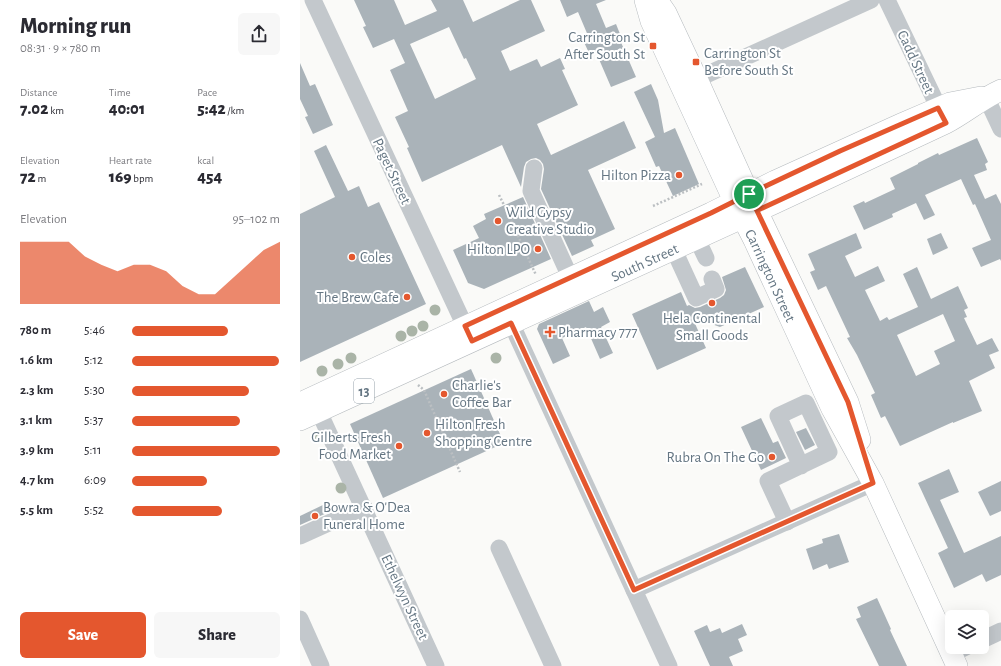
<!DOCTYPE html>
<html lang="en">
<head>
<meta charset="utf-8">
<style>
  :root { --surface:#fff; --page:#f7f7f7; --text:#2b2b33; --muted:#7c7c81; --accent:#e4572e }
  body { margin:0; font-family:"Alegreya Sans",sans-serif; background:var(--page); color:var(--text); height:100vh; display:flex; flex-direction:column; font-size:15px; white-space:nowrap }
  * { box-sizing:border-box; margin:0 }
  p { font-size:13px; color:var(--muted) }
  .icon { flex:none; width:22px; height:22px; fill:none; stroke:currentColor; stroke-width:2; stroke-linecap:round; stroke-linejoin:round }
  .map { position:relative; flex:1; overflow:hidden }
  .panel { display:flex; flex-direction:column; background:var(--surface); width:300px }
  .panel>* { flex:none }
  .buttons { position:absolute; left:645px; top:610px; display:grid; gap:8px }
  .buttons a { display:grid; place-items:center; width:44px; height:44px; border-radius:6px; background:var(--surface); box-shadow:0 4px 16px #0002; font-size:20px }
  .pin { position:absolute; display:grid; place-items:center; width:34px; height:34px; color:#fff; margin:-17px; border:2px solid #fff; border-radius:50%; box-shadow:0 1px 4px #0007 }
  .round { display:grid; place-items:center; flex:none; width:42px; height:42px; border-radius:6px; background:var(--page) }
  .overview { display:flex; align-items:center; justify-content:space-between; height:68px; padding:0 20px }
  h1 { font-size:22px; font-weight:800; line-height:30px }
  .figures { display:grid; grid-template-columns:repeat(3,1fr); gap:6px; height:68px; padding:4px 20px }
  .figures div { display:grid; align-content:center }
  .figures b { font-size:17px; font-weight:800 }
  .figures small { font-size:11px; font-weight:400 }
  .figures p { font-size:11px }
  .chart { height:112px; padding:8px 20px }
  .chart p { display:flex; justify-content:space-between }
  .chart svg { width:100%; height:72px; margin-top:4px; fill:var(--accent); opacity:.7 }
  .button { display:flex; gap:8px; margin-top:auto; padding:8px 20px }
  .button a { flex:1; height:46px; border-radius:6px; background:var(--accent); color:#fff; font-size:16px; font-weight:800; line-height:46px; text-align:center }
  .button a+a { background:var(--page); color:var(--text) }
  ul { padding:0 20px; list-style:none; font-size:13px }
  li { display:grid; grid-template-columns:64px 48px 1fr; align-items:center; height:30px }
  li i { height:10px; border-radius:5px; background:var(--accent) }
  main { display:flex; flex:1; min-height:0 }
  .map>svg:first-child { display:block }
</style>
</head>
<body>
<main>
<section class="panel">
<div class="overview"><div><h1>Morning run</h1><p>08:31 · 9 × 780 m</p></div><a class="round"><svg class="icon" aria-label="share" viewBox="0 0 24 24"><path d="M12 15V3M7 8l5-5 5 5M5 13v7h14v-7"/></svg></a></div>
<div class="figures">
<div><p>Distance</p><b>7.02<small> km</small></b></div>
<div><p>Time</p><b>40:01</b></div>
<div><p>Pace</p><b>5:42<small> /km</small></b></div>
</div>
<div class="figures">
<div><p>Elevation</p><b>72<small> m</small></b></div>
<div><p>Heart rate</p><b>169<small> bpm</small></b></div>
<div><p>kcal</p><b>454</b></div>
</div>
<div class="chart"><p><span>Elevation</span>95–102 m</p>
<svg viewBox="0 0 160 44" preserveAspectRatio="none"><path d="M0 44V6L10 6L20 6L30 6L40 15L50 20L60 24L70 20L80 20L90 24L100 33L110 38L120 38L130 29L140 20L150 11L160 6V44z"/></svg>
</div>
<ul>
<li><b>780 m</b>5:46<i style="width:65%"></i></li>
<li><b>1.6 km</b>5:12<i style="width:99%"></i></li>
<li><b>2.3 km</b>5:30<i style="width:79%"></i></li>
<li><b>3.1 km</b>5:37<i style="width:73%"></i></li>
<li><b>3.9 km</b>5:11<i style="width:100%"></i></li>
<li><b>4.7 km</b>6:09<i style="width:51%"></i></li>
<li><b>5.5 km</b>5:52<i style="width:61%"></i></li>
</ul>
<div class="button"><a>Save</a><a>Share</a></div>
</section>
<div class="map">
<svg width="701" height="666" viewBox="0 0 701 666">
  <rect width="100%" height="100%" fill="#fafaf8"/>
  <g fill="#aab3b9" fill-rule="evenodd">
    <path d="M54,0H94L105,25L137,11L131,0H163L173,22L220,0H231L245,31L201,51L210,71L237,59L241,67L260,58L265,69L262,70L278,105L237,124L251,155L324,121L336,148L288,170L315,229L291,240L294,246L272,256L241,189L244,169L243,164L240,160L236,158L231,159L226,162L224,167L221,187L202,145L122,182L107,148L109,147L95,117L108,111L90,70L105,63L94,39L73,48L63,27L66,26ZM149,27L164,59L166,58L176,79L135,99L110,44Z"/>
    <polygon points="260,0 306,0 296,4 306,28 316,24 322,39 320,40 336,77 311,87 295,50 289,53 283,40 289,38 278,12 267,17"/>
    <polygon points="0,63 10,86 15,84 33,125 13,134 5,117 8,116 0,99"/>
    <polygon points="351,84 358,100 364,133 375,128 399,184 373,196 359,166 356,167 345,142 355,137 334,92"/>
    <polygon points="677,138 688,162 685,164 687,170 674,175 685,199 696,194 701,204 701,261 700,259 681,267 672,248 691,240 675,204 673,205 661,179 625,195 635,215 624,220 616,203 592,214 593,217 564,230 553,206 564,201 565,203 595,189 590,178 618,164 618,163 638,153 639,155"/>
    <polygon points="26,145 48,191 59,186 68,207 79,202 126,304 0,362 0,214 35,197 14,151"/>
    <polygon points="223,197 251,259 184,289 168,283 153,250 179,238 173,226 186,219 184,214"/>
    <path d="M556,233L562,248L545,256L555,277L578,266L585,281L565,290L580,321L587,317L589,320L618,307L603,274L617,267L631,299L658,286L668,308L664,310L667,317L664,318L677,345L692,338L699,351L689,355L695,368L669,381L682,411L653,423V422L600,446L585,416L581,418L571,395L575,393L557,355L547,338L550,337L526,286L518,290L510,272L515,270L508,254ZM643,314L655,341L634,351L640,364L616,376L597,335Z"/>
    <polygon points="641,233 648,248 633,255 627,239"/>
    <polygon points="445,267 464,307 420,327 392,317 406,348 357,370 332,314 381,292 387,306 389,305 395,308 400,307 420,298 424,295 426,290 422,277"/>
    <polygon points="289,301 294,312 303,307 310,322 301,327 313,353 300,359 286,327 262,338 270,356 253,364 237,329 239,324"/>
    <polygon points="171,369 204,443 83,498 50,424"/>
    <polygon points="461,418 473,443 478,441 486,458 461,470 441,427"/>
    <polygon points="506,428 515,445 505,450 496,432"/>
    <polygon points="649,469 659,492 640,500 664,553 701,536 701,575 686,582 682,574 654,588 638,553 648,548 618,483"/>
    <polygon points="701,481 701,511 690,516 678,492"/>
    <polygon points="25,504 29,512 0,525 0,516"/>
    <polygon points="539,534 549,562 529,569 527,564 513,570 506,549 523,543 522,539"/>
    <polygon points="577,598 591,629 590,630 607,666 579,666 556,619 561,617 557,607"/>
    <polygon points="442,624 447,635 438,639 443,651 429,657 433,666 410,666 394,631 407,625 410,632 420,628 422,633"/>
  </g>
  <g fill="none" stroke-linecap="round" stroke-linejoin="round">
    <defs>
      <g id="major">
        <path id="s1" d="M345,0L351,21L434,201L454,240L532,409L573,483L657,666"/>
        <polyline points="357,0 366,13 397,79 449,194 548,402 560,440"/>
        <polyline points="0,403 411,213 475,181 601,124 650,103 681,97"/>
        <path id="s2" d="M0,420L475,203L646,123C665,113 681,99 701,90"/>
      </g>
    </defs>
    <use href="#major" stroke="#b5babe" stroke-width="22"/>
    <g stroke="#bbbfc2" stroke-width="2.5" stroke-dasharray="2 2" stroke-linecap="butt">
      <polyline points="199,195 204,205"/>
      <polyline points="353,206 402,184"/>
      <polyline points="206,210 236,275"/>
      <polyline points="118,385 124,390 160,472"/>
    </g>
    <g stroke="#c3c8cc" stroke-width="17">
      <polyline points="13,0 170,337"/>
      <polyline points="587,0 644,119"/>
      <polyline points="397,79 571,0"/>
      <polyline points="686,97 701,129"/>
      <polyline points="234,168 231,191 270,277"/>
      <polyline points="392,228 406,258"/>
      <polyline points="368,237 396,298 416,289 412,279"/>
      <polyline points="206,312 369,666"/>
      <polyline points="14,401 136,666"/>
      <polyline points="487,522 468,481 529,452 506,403 478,416 501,466"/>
      <polyline points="0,536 64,507"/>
      <polyline points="199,548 253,666"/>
      <polyline points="334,590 573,483"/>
      <polyline points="0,619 21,666"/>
      <polyline points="682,640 701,631"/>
      <polyline points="652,654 666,647"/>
    </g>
    <use href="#major" stroke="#fff" stroke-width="21"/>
  </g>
  <g fill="#aab4a7">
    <circle cx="135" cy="310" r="5.5"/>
    <circle cx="123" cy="326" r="5.5"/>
    <circle cx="112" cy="331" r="5.5"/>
    <circle cx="101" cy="336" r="5.5"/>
    <circle cx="51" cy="358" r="5.5"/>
    <circle cx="196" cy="358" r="5.5"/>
    <circle cx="38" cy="364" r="5.5"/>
    <circle cx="22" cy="371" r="5.5"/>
    <circle cx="19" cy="437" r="5.5"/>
    <circle cx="41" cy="488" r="5.5"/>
  </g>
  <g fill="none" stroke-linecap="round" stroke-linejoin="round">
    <defs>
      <polyline id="route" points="449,194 411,213 165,326 172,341 211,323 334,590 573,483 548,402 449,194 540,151 638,108 646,123 458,210 449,194"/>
    </defs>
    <use href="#route" stroke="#fff" stroke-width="8"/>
    <use href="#route" stroke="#e4572e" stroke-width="5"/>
  </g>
  <g fill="#e4572e" stroke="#fff" stroke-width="1.5">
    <rect x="349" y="42" width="8" height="8" rx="2"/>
    <rect x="392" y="58" width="8" height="8" rx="2"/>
    <circle cx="379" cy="175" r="4"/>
    <circle cx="198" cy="221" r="4"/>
    <circle cx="238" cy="249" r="4"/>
    <circle cx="52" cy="257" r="4"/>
    <circle cx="107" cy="297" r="4"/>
    <circle cx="412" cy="303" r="4"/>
    <path d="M248 326h4v4h4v4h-4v4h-4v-4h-4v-4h4z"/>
    <circle cx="144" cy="394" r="4"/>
    <circle cx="127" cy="433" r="4"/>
    <circle cx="99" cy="446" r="4"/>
    <circle cx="472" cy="457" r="4"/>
    <circle cx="15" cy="516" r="4"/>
  </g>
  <g text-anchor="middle" stroke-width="4" stroke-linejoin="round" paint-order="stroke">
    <rect fill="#fff" stroke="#939fa8" stroke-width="1" x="54" y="379" width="20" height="24" rx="3"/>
    <g font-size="14" font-weight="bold" fill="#657683">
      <text x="64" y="396">13</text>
    </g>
    <g font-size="15" fill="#657683" stroke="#fff" text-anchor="start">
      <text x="345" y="42" text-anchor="end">Carrington St<tspan x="345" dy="17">After South St</tspan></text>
      <text x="404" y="58">Carrington St<tspan x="404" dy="17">Before South St</tspan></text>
      <text x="371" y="180" text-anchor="end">Hilton Pizza</text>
      <text x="206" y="217">Wild Gypsy<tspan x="206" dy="17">Creative Studio</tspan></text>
      <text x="230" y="254" text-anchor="end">Hilton LPO</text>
      <text x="60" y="262">Coles</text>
      <text x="99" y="302" text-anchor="end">The Brew Cafe</text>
      <text x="412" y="323" text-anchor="middle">Hela Continental<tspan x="412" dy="17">Small Goods</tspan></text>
      <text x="258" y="337">Pharmacy 777</text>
      <text x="152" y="390">Charlie's<tspan x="152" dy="17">Coffee Bar</tspan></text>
      <text x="135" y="429">Hilton Fresh<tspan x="135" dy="17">Shopping Centre</tspan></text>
      <text x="91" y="442" text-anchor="end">Gilberts Fresh<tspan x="91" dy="17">Food Market</tspan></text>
      <text x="464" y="462" text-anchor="end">Rubra On The Go</text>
      <text x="23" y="512">Bowra &amp; O'Dea<tspan x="23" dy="17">Funeral Home</tspan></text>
    </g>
    <g font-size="15" fill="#657683" stroke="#fff">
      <text transform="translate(616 62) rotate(65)" y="5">Cadd Street</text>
      <text transform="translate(92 171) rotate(65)" y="5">Paget Street</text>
      <text dy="5" stroke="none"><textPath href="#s2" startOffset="379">South Street</textPath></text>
      <text dy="5" stroke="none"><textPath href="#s1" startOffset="303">Carrington Street</textPath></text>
      <text transform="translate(105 597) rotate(65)" y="5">Ethelwyn Street</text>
    </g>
  </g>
</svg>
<div class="buttons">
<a><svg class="icon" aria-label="layers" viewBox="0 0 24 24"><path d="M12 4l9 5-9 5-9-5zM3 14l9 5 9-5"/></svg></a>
</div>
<div class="pin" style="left:449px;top:194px;background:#1e9e55"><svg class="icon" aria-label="arrive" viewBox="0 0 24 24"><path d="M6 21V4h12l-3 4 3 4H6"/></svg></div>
</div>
</main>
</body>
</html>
